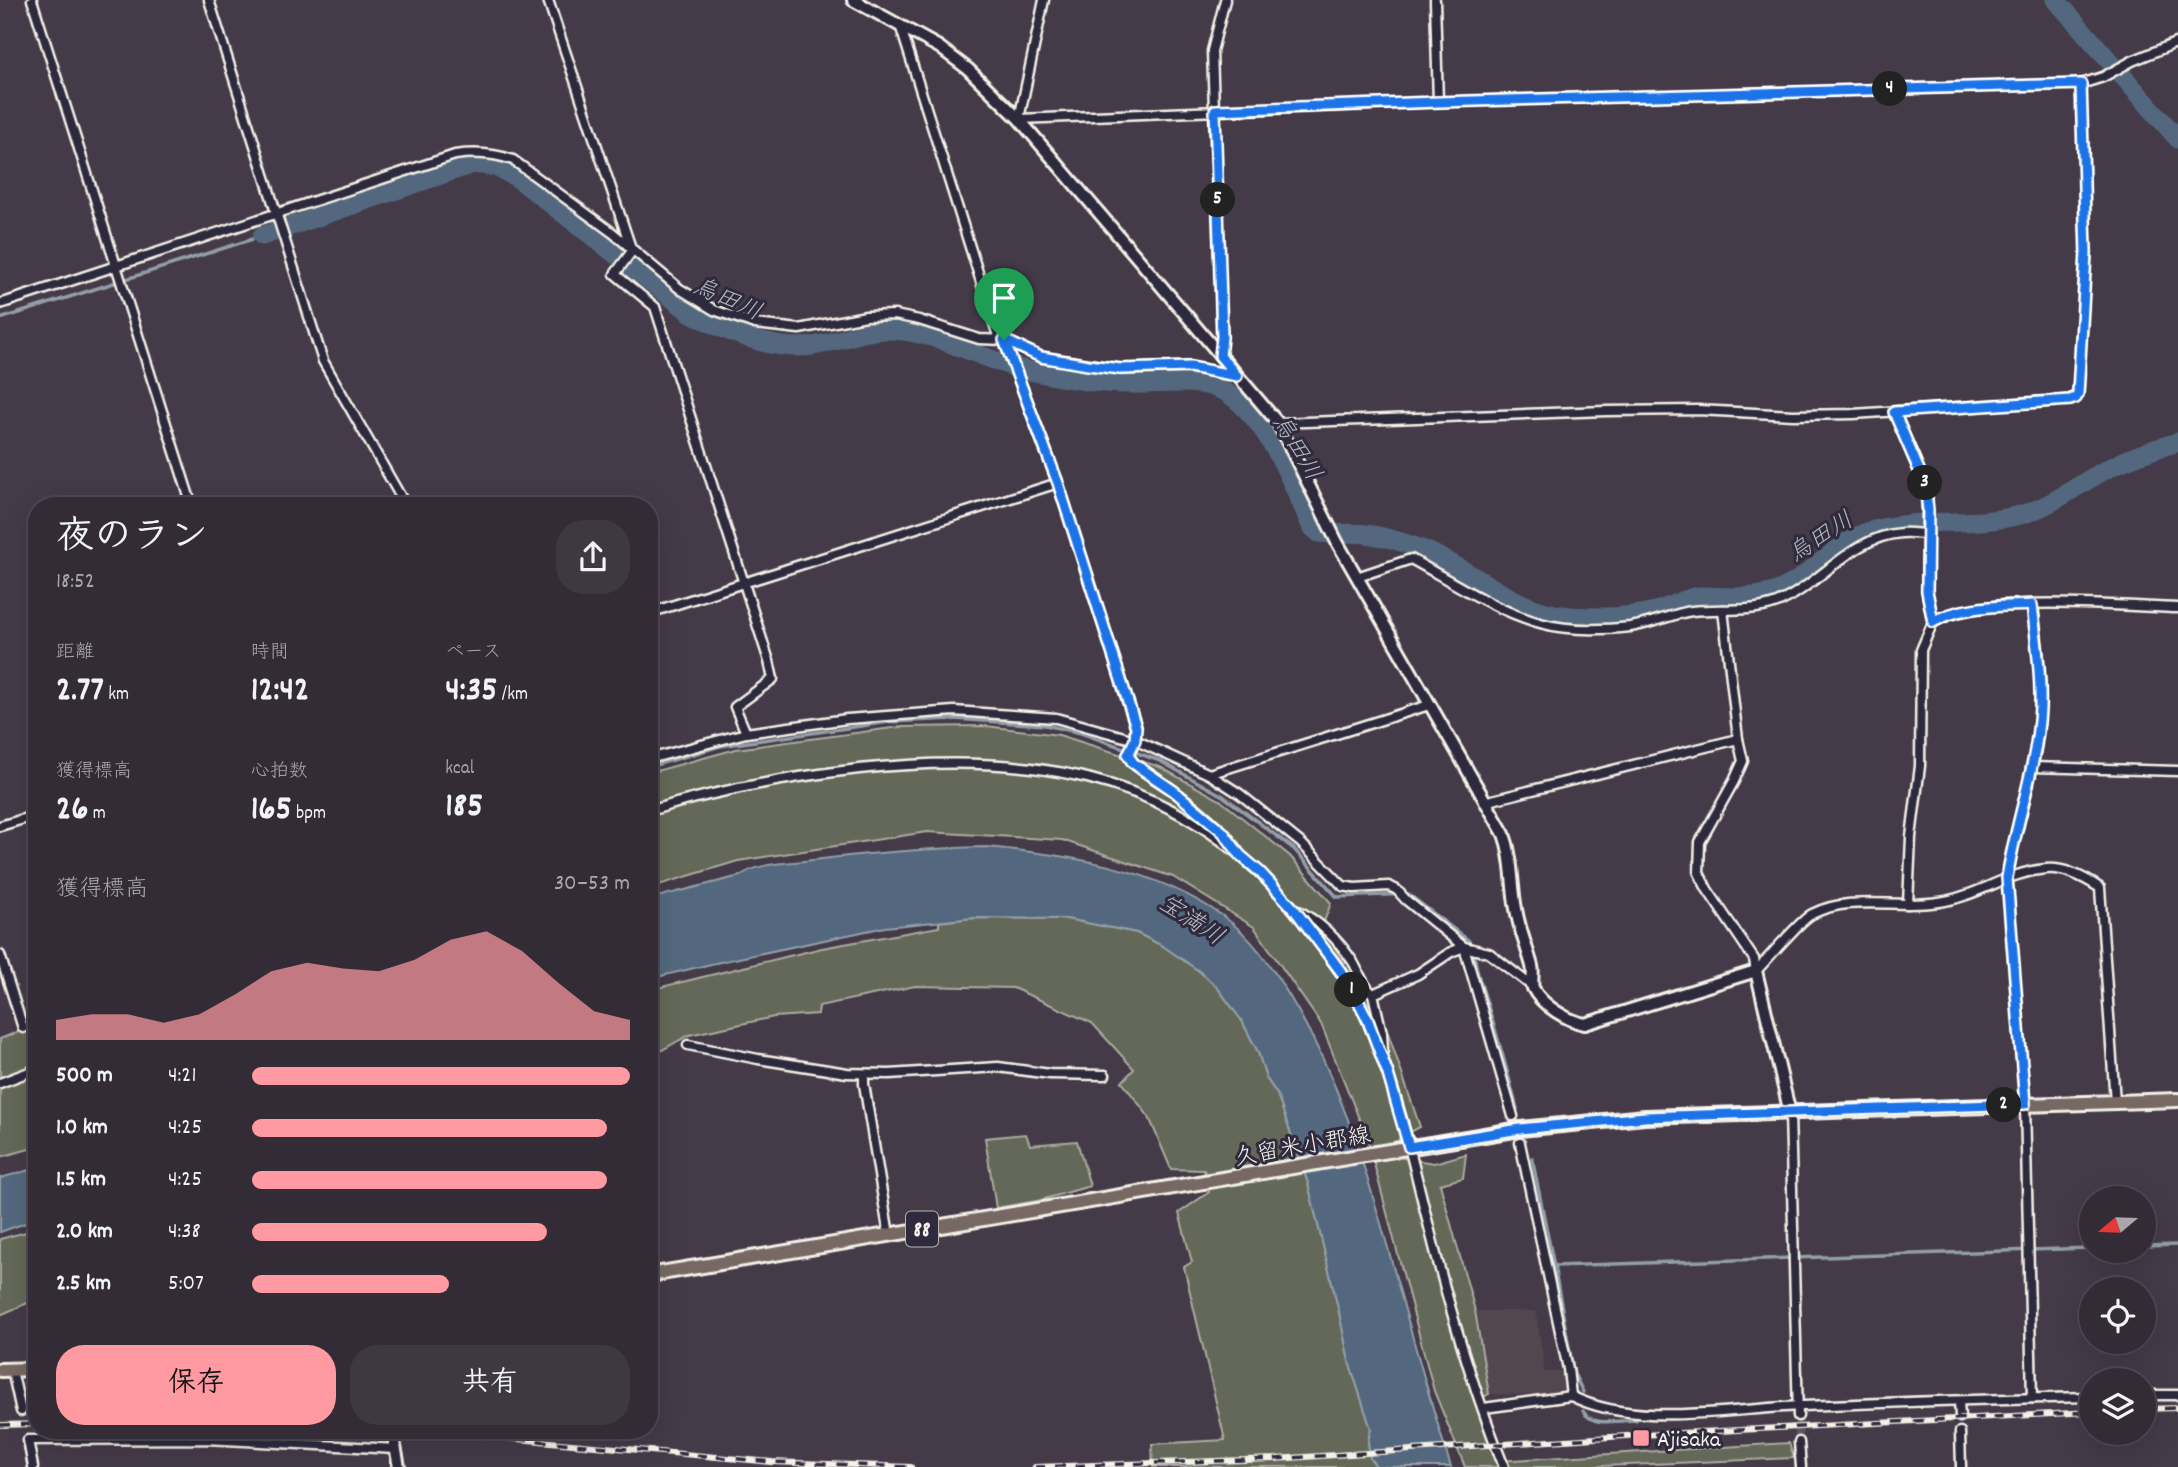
<!DOCTYPE html>
<html lang="ja">
<head>
<meta charset="utf-8">
<style>
  :root { --surface:#332c36; --page:#3e3842; --text:#f1f3f6; --muted:#a9a7ad; --line:#4e4851; --accent:#ff9aa2 }
  body { margin:0; font-family:Dekko,"Klee One",sans-serif; background:var(--page); color:var(--text); height:100vh; display:flex; flex-direction:column; font-size:26px; white-space:nowrap }
  * { box-sizing:border-box; margin:0 }
  p { font-size:23px; color:var(--muted) }
  .icon { flex:none; width:38px; height:38px; fill:none; stroke:currentColor; stroke-width:2; stroke-linecap:round; stroke-linejoin:round }
  .map { position:relative; flex:1; overflow:hidden }
  .details { position:absolute; left:28px; top:497px; width:630px; height:942px; display:flex; flex-direction:column; background:var(--surface); border-radius:28px; box-shadow:0 7px 28px #0002,0 0 0 2px var(--line) }
  .details>* { flex:none }
  .needle { width:46px; rotate:251deg }
  .controls { position:absolute; left:2079px; top:1186px; display:grid; gap:14px }
  .controls a { display:grid; place-items:center; width:77px; height:77px; border-radius:50%; background:var(--surface); box-shadow:0 7px 28px #0002,0 0 0 2px var(--line); font-size:35px }
  .pin { position:absolute; display:grid; place-items:center; width:60px; height:60px; color:#fff; margin:-72px -30px; border-radius:50% 50% 50% 0; rotate:-45deg; box-shadow:0 0 7px #0007 }
  .pin .icon { rotate:45deg }
  .km { position:absolute; width:35px; height:35px; margin:-18px; border-radius:50%; background:#222; color:#fff; font-size:19px; line-height:35px; text-align:center }
  .round { display:grid; place-items:center; flex:none; width:74px; height:74px; border-radius:28px; background:var(--page) }
  .head { display:flex; align-items:center; justify-content:space-between; height:119px; padding:0 28px }
  h1 { font-size:38px; font-weight:700; line-height:52px }
  .stats { display:grid; grid-template-columns:repeat(3,1fr); gap:10px; height:119px; padding:7px 28px }
  .stats div { display:grid; align-content:center }
  .stats b { font-size:35px; font-weight:700 }
  .stats small { font-size:19px; font-weight:400 }
  .stats p { font-size:19px }
  .chart { height:196px; padding:14px 28px }
  .chart p { display:flex; justify-content:space-between }
  .chart svg { width:100%; height:126px; margin-top:7px; fill:var(--accent); opacity:.7 }
  .primary-button { display:flex; gap:14px; margin-top:auto; padding:14px 28px }
  .primary-button a { flex:1; height:80px; border-radius:28px; background:var(--accent); color:#111; font-size:28px; font-weight:700; line-height:80px; text-align:center }
  .primary-button a+a { background:var(--page); color:var(--text) }
  ul { padding:0 28px; list-style:none; font-size:23px }
  li { display:grid; grid-template-columns:112px 84px 1fr; align-items:center; height:52px }
  li i { height:18px; border-radius:9px; background:var(--accent) }
  .map>svg:first-child { display:block }
</style>
</head>
<body>
<div class="map">
<svg width="2178" height="1467" viewBox="0 0 2178 1467">
  <rect width="100%" height="100%" fill="#443a48"/>
  <filter id="ink" filterUnits="userSpaceOnUse"><feTurbulence type="fractalNoise" baseFrequency=".0143" numOctaves="2"/><feDisplacementMap in="SourceGraphic" scale="14" xChannelSelector="R" yChannelSelector="G"/><feConvolveMatrix kernelMatrix="1 2 1 2 8 2 1 2 1" color-interpolation-filters="sRGB"/></filter>
  <g filter="url(#ink)">
    <polygon fill="#524650" points="1475,1311 1536,1311 1545,1372 1566,1371 1567,1387 1552,1395 1489,1394"/>
    <g fill="#646759" stroke="#acaca0" stroke-width="2">
      <polygon points="986,726 1059,735 1160,767 1220,800 1290,856 1331,903 1322,927 1370,1007 1384,1021 1420,1127 1399,1138 1402,1158 1434,1163 1466,1154 1463,1178 1440,1184 1475,1311 1489,1394 1476,1401 1497,1461 1789,1443 1794,1458 1580,1467 1465,1467 1434,1391 1368,1141 1321,1024 1254,927 1173,877 1062,840 927,832 738,861 649,888 649,773 736,749 900,727"/>
      <polygon points="973,918 1067,919 1137,933 1163,946 1199,971 1217,987 1242,1021 1258,1052 1266,1078 1277,1094 1308,1183 1339,1312 1349,1361 1371,1429 1368,1441 1370,1458 1377,1467 1153,1467 1152,1444 1225,1440 1184,1267 1192,1262 1179,1213 1209,1192 1204,1170 1171,1169 1149,1117 1122,1082 1134,1069 1092,1023 1013,988 915,986 819,1006 818,1014 774,1017 689,1035 662,1050 649,1053 649,990 822,948 939,927 939,922"/>
      <polygon points="37,1024 37,1147 0,1157 0,1039"/>
      <polygon points="1026,1134 1030,1145 1077,1141 1090,1186 1037,1201 996,1208 985,1138"/>
      <polygon points="37,1229 37,1299 0,1315 0,1239"/>
    </g>
    <g fill="#52687e" stroke="#939fa8" stroke-width="2">
      <path d="M987,847C1070,855 1152,867 1223,916C1252,937 1272,967 1290,997C1339,1078 1362,1157 1388,1248C1408,1321 1428,1395 1451,1467H1377L1370,1458L1368,1441L1371,1429L1349,1361L1339,1312L1308,1183L1277,1094L1266,1078L1258,1052L1242,1021L1217,987L1199,971L1163,946L1137,933L1067,919L973,918L885,927L711,964L649,979V899L740,876C759,862 790,863 813,860C871,853 928,848 987,847Z"/>
      <polygon points="37,1168 37,1219 0,1232 0,1178"/>
    </g>
    <g fill="none" stroke-linecap="round" stroke-linejoin="round">
      <g stroke="#939fa8" stroke-width="3.5">
        <polyline points="0,319 262,236"/>
        <path d="M649,767L720,746L889,722L954,719L1045,725L1081,733L1160,761L1223,796L1294,849L1337,897L1408,894L1469,941C1475,952 1475,965 1479,978C1493,1021 1506,1065 1517,1109"/>
        <polyline points="1532,1158 1554,1266 2091,1248"/>
        <polyline points="2144,1246 2178,1245"/>
        <polyline points="1554,1266 1574,1374 1583,1392"/>
        <path d="M1583,1411C1592,1428 1620,1420 1636,1420"/>
      </g>
      <g stroke="#52687e" stroke-width="19">
        <polyline points="2056,0 2178,139"/>
        <path d="M262,236L473,164L497,167L520,180L691,313C727,332 777,354 818,345C841,341 866,329 890,330C929,331 966,351 1002,363C1027,372 1058,377 1085,381C1101,383 1117,384 1133,384C1161,385 1202,377 1227,393C1267,419 1293,483 1311,526L1319,533C1334,535 1350,532 1366,534C1385,536 1405,543 1422,549C1473,569 1514,613 1571,616C1599,618 1629,618 1655,611C1669,608 1688,596 1700,596C1726,596 1754,600 1779,590C1812,577 1833,544 1867,532C1917,516 1970,528 2020,515C2054,506 2082,481 2113,466C2133,456 2157,448 2178,442"/>
      </g>
      <polyline stroke="#5e5560" stroke-width="8" stroke-dasharray="8 4" stroke-linecap="butt" points="1798,1416 1799,1442"/>
      <defs>
        <g id="minor">
          <polyline points="32,0 192,506"/>
          <polyline points="209,0 323,361 406,506"/>
          <polyline points="548,0 631,248"/>
          <polyline points="1044,0 1019,119 1438,102 2081,84 2103,77 2132,61 2178,42"/>
          <polyline points="1435,0 1438,102"/>
          <polyline points="900,25 999,339"/>
          <polyline points="632,251 615,274 655,307 769,661 773,679 735,707 746,733"/>
          <path d="M0,304L455,155C476,152 493,153 513,160L613,233L680,289L714,310L755,324L799,329L866,316L895,315L919,320L979,339L1004,340L1041,357L1121,369L1190,367L1237,376"/>
          <path d="M1004,340L1058,483L1136,727L1135,740L1128,755C1137,771 1157,779 1171,789C1194,805 1217,824 1233,845"/>
          <polyline points="1220,356 1222,337 1212,51 1225,0"/>
          <polyline points="1894,412 1925,484 1927,497 1927,591 1933,622 1921,650 1920,766 1911,837 1908,904"/>
          <polyline points="1278,423 1606,411 1698,410 1793,415 1853,414 2070,400 2078,394 2086,253 2081,84"/>
          <path d="M1357,577L1411,559C1453,582 1494,610 1540,623C1568,631 1602,630 1630,627C1652,624 1671,614 1692,611C1720,608 1751,613 1777,603C1821,584 1851,537 1901,533C1910,532 1920,534 1928,534"/>
          <polyline points="1723,610 1738,739 1743,761 1734,781 1700,842 1699,873 1707,889 1754,959 1756,971"/>
          <polyline points="649,613 1058,483"/>
          <path d="M1933,622C1983,593 2117,606 2178,608"/>
          <polyline points="649,759 746,733 847,719 954,711 1056,718 1135,740 1209,774 1240,794 1301,843 1343,886 1354,888 1389,886 1397,890 1406,900 1464,947 1513,1116"/>
          <polyline points="2031,767 2178,771"/>
          <polyline points="1209,774 1429,705"/>
          <polyline points="1484,802 1738,739"/>
          <path d="M649,811C718,790 788,777 859,769C1041,749 1197,776 1311,932C1332,960 1353,987 1367,1020C1397,1087 1412,1160 1430,1231C1450,1311 1474,1391 1504,1467"/>
          <polyline points="0,826 37,815"/>
          <path d="M1297,910C1320,922 1338,939 1353,962C1359,972 1363,986 1373,994"/>
          <polyline points="0,955 23,1028"/>
          <path d="M1756,971C1768,959 1800,920 1812,914C1852,894 1897,909 1939,902C1976,897 2008,872 2046,869C2064,867 2085,878 2100,888L2115,1102"/>
          <polyline points="688,1045 758,1059 847,1073 889,1074 998,1067 1050,1074 1105,1075"/>
          <polyline points="1383,1051 1382,1033 1373,994 1418,974 1451,952 1464,947 1489,953 1532,986"/>
          <polyline points="864,1074 864,1084 889,1235"/>
          <polyline points="0,1083 37,1069"/>
          <polyline points="1790,1113 1798,1416"/>
          <path d="M1520,1143L1568,1369L1571,1396C1637,1429 1731,1408 1803,1406C1899,1402 1995,1399 2091,1397"/>
          <polyline points="12,1370 21,1411"/>
          <polyline points="2144,1395 2178,1395"/>
          <path d="M2032,1398L2025,1104L2007,878C2016,821 2038,766 2040,708C2042,674 2036,639 2033,605"/>
          <polyline points="1959,1401 1960,1417"/>
          <polyline points="1484,1408 1571,1396"/>
          <polyline points="1960,1432 1961,1467"/>
          <polyline points="1799,1442 1801,1467"/>
          <polyline points="33,1467 28,1440 205,1439 396,1449"/>
        </g>
        <g id="tertiary">
          <path d="M853,0L939,47L968,69L1019,119L1278,423L1337,542L1504,834C1513,858 1511,883 1516,909C1519,929 1527,947 1532,966C1534,973 1531,981 1533,988C1541,1005 1568,1021 1585,1024L1756,971L1790,1113"/>
          <polyline points="392,1430 399,1467"/>
        </g>
        <g id="primary">
          <polyline points="649,1275 1520,1129 1645,1117 2178,1100"/>
          <polyline points="0,1370 37,1369"/>
        </g>
      </defs>
      <use href="#minor" stroke="#f4f1e8" stroke-width="13"/>
      <use href="#tertiary" stroke="#f4f1e8" stroke-width="16"/>
      <use href="#primary" stroke="#f4f1e8" stroke-width="18"/>
      <use href="#minor" stroke="#2f2a3d" stroke-width="8"/>
      <use href="#tertiary" stroke="#2f2a3d" stroke-width="10"/>
      <use href="#primary" stroke="#776864" stroke-width="12"/>
      <defs>
        <g id="rail">
          <polyline points="2144,1409 2178,1408"/>
          <polyline points="0,1425 37,1424"/>
          <polyline points="331,1430 429,1437"/>
          <polyline points="418,1430 772,1462 911,1467"/>
          <polyline points="1035,1467 1274,1459 1641,1435 2091,1412"/>
        </g>
      </defs>
      <use href="#rail" stroke="#f4f1e8" stroke-width="6"/>
      <use href="#rail" stroke="#2f2a3d" stroke-width="3.5" stroke-dasharray="10" stroke-linecap="butt"/>
    </g>
  </g>
  <g fill="none" stroke-linecap="round" stroke-linejoin="round" filter="url(#ink)">
    <defs>
      <path id="route" d="M2081,84L2086,253L2078,394L2076,398L2070,400L1894,412L1925,484L1928,510L1927,591L1933,622C1962,605 1999,607 2032,605C2036,639 2041,674 2040,708C2037,766 2016,821 2007,878L2025,1104L1645,1117L1520,1129L1409,1147L1388,1074L1367,1018L1348,981L1294,909L1260,872L1240,855L1223,832L1174,791L1133,763L1128,755L1135,740L1136,727L1058,483L1004,340L1041,357L1088,365L1121,369L1190,367L1237,376L1220,356L1222,337L1215,110L1438,102Z"/>
    </defs>
    <use href="#route" stroke="#fff" stroke-width="14"/>
    <use href="#route" stroke="#1a73e8" stroke-width="9"/>
  </g>
  <rect fill="#ff9aa2" stroke="#2f2a3d" stroke-width="2.5" x="1632" y="1429" width="18" height="18" rx="3.5"/>
  <g text-anchor="middle" stroke-width="6" stroke-linejoin="round" paint-order="stroke">
    <rect fill="#2f2a3d" stroke="#b9b5b5" stroke-width="2" x="906" y="1211.5" width="32" height="35" rx="5"/>
    <g font-size="21" font-weight="bold" fill="#f4f1e8">
      <text x="922" y="1236">88</text>
    </g>
    <g font-size="23" fill="#f4f1e8" stroke="#2f2a3d">
      <text transform="translate(1302 1145) rotate(-10)" y="8">久留米小郡線</text>
    </g>
    <g font-size="23" fill="#f4f1e8" stroke="#2f2a3d" text-anchor="start">
      <text x="1657" y="1446">Ajisaka</text>
    </g>
    <g font-size="24" font-style="italic" fill="#b3babe" stroke="#2f2a3d">
      <text transform="translate(728 298) rotate(24)" y="8">烏田川</text>
      <text transform="translate(1298 447) rotate(59)" y="8">烏田川</text>
      <text transform="translate(1820 536) rotate(-33)" y="8">烏田川</text>
      <text transform="translate(1192 919) rotate(33)" y="8">宝満川</text>
    </g>
  </g>
</svg>
<div class="controls">
<a><svg class="needle" viewBox="-14 -14 28 28"><path d="M0-13l5 13h-10z" fill="#e53935"/><path d="M0 13l5-13h-10z" fill="#a9a7ad"/></svg></a>
<a><svg class="icon" aria-label="locate" viewBox="0 0 24 24"><circle cx="12" cy="12" r="6"/><path d="M12 2v4M12 18v4M2 12h4M18 12h4"/></svg></a>
<a><svg class="icon" aria-label="layers" viewBox="0 0 24 24"><path d="M12 4l9 5-9 5-9-5zM3 14l9 5 9-5"/></svg></a>
</div>
<div class="pin" style="left:1004px;top:340px;background:#1e9e55"><svg class="icon" aria-label="arrive" viewBox="0 0 24 24"><path d="M6 21V4h12l-3 4 3 4H6"/></svg></div>
<b class="km" style="left:1352px;top:990px">1</b>
<b class="km" style="left:2004px;top:1105px">2</b>
<b class="km" style="left:1925px;top:483px">3</b>
<b class="km" style="left:1890px;top:89px">4</b>
<b class="km" style="left:1218px;top:200px">5</b>
<section class="details">
<div class="head"><div><h1>夜のラン</h1><p>18:52</p></div><a class="round"><svg class="icon" aria-label="share" viewBox="0 0 24 24"><path d="M12 15V3M7 8l5-5 5 5M5 13v7h14v-7"/></svg></a></div>
<div class="stats">
<div><p>距離</p><b>2.77<small> km</small></b></div>
<div><p>時間</p><b>12:42</b></div>
<div><p>ペース</p><b>4:35<small> /km</small></b></div>
</div>
<div class="stats">
<div><p>獲得標高</p><b>26<small> m</small></b></div>
<div><p>心拍数</p><b>165<small> bpm</small></b></div>
<div><p>kcal</p><b>185</b></div>
</div>
<div class="chart"><p><span>獲得標高</span>30–53 m</p>
<svg viewBox="0 0 160 44" preserveAspectRatio="none"><path d="M0 44V37L10 35L20 35L30 38L40 35L50 28L60 20L70 17L80 19L90 20L100 16L110 9L120 6L130 13L140 24L150 34L160 37V44z"/></svg>
</div>
<ul>
<li><b>500 m</b>4:21<i style="width:100%"></i></li>
<li><b>1.0 km</b>4:25<i style="width:94%"></i></li>
<li><b>1.5 km</b>4:25<i style="width:94%"></i></li>
<li><b>2.0 km</b>4:38<i style="width:78%"></i></li>
<li><b>2.5 km</b>5:07<i style="width:52%"></i></li>
</ul>
<div class="primary-button"><a>保存</a><a>共有</a></div>
</section>
</div>
</body>
</html>
